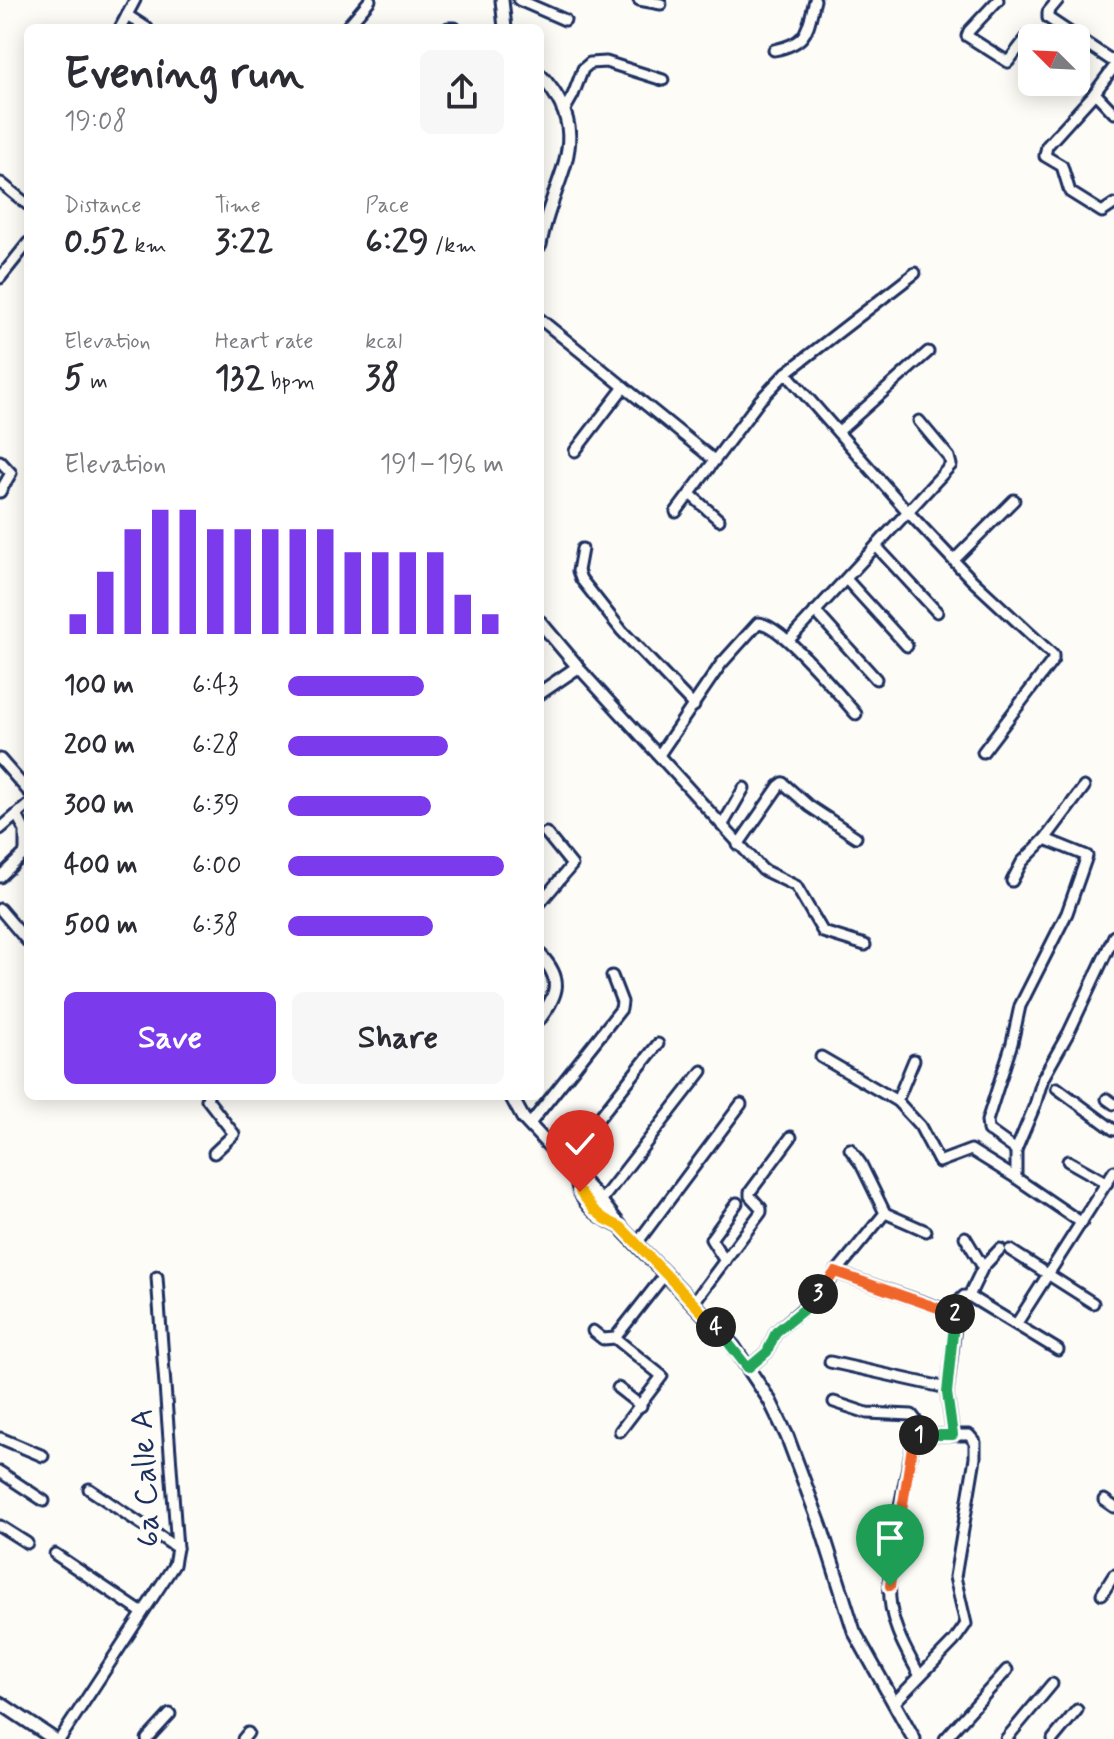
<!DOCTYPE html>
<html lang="en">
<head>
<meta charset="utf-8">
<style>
  :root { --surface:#fff; --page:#f7f7f7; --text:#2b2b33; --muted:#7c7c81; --accent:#7c3aed }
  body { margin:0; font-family:Mynerve,sans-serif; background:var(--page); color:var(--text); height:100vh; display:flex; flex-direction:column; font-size:30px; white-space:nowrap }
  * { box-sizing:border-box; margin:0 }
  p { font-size:26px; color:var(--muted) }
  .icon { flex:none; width:44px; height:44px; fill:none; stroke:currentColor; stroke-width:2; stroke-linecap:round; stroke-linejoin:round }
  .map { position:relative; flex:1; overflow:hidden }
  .drawer { position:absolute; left:24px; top:24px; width:520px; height:1076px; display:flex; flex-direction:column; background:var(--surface); border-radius:12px; box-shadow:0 4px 20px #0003 }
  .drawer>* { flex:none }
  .needle { width:52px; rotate:294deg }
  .fabs { position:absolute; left:1018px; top:24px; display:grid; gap:16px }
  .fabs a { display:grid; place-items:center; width:72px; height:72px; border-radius:12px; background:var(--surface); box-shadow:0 4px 20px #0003; font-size:40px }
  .pin { position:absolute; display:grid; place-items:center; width:68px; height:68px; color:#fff; margin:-82px -34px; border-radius:50% 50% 50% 0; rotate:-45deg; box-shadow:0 0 8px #0007 }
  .pin .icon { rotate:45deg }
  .km { position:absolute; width:40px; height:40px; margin:-20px; border-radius:50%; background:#222; color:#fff; font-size:22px; line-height:40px; text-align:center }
  .round { display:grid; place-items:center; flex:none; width:84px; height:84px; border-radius:12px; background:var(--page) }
  .headline { display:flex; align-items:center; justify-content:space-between; height:136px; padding:0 40px }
  h1 { font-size:44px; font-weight:700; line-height:60px }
  .figures { display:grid; grid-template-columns:repeat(3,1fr); gap:12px; height:136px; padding:8px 40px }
  .figures div { display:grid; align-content:center }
  .figures b { font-size:34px; font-weight:700 }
  .figures small { font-size:22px; font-weight:400 }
  .figures p { font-size:22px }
  .chart { height:224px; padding:16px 40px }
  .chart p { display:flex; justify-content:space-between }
  .chart svg { width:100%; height:144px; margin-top:8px; stroke:var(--accent); stroke-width:6 }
  .cta { display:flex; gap:16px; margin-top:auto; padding:16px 40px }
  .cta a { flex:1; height:92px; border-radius:12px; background:var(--accent); color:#fff; font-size:32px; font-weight:700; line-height:92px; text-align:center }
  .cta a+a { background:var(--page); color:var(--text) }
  ul { padding:0 40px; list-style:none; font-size:26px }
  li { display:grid; grid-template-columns:128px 96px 1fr; align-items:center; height:60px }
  li i { height:20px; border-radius:10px; background:var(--accent) }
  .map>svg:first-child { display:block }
</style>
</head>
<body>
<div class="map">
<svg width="1114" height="1739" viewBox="0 0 1114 1739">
  <rect width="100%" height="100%" fill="#fdfcf7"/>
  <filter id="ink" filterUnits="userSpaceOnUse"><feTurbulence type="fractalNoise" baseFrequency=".0125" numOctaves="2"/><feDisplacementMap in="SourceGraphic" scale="16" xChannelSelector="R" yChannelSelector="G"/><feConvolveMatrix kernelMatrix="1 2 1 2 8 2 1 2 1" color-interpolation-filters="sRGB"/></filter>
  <g filter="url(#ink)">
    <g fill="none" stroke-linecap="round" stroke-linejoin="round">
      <defs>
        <g id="minor">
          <polyline points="519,0 565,20"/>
          <polyline points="639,0 661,4"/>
          <polyline points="998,0 969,31 967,36 1008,62 1028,36"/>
          <polyline points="1058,0 1048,12 1048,18 1114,62"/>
          <polyline points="127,15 147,28"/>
          <polyline points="120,28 135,0"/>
          <polyline points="346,28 370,0"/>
          <polyline points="448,28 455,28"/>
          <path d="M774,50C809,43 807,30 815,0"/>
          <polyline points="1114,67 1093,95 1047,146 1045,156 1062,166 1070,192 1102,212 1114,204"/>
          <polyline points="1095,93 1114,113"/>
          <polyline points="564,111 573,95 583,69 590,63 606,62 663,80"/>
          <polyline points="1,183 28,205"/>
          <polyline points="0,278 28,243"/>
          <polyline points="540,319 714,460"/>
          <polyline points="786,373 915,273"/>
          <polyline points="838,432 928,352"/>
          <polyline points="575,451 624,387"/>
          <polyline points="0,461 11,473 0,492"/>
          <polyline points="690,494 719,520"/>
          <polyline points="676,512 760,400 786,373 908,512 972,580 1053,655 1053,660 983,752"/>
          <polyline points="876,546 937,612"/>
          <polyline points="582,549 578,571 581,579 622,631 694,706"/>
          <polyline points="954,560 1014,500"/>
          <polyline points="846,579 907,646"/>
          <polyline points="815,611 876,679"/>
          <polyline points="789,640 951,465 949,457 919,421"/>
          <polyline points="578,667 763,870 796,886 823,932 865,945"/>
          <path d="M659,755L721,664L758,623C781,623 839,695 856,714"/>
          <polyline points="0,759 28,791"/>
          <polyline points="17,815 25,831 25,853 28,857"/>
          <polyline points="722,826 744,788"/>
          <polyline points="0,829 28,805"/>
          <polyline points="738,845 779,786 783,783 809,806 856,837"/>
          <polyline points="0,877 25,853"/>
          <polyline points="1012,881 1022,862 1045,839"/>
          <polyline points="540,903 572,865 546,833"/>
          <polyline points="0,909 28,942"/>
          <polyline points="821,1057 897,1101 920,1126 939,1162 971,1150 1016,1178"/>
          <polyline points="1057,1088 1114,1130"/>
          <polyline points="208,1096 207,1099 234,1134 214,1153"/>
          <polyline points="1107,1099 1114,1104"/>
          <polyline points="897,1101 914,1060"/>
          <polyline points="529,1125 621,1009 622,1002 612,976"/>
          <polyline points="1016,1150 988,1130 987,1121 1012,1043 1020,1006 1067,913 1087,856 1045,839 1084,787"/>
          <polyline points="1068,1161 1107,1183"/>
          <polyline points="563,1163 658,1044"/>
          <polyline points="601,1201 702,1071"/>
          <polyline points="885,1213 926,1231"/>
          <polyline points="1082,1223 1016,1178 1016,1150 1035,1105 1043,1078 1069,1032 1114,936"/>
          <polyline points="965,1237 983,1267"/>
          <polyline points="637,1243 741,1104"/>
          <polyline points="1010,1250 1093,1303"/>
          <polyline points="725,1261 711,1239 737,1203"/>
          <polyline points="835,1272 955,1313"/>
          <polyline points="969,1296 1058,1350"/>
          <polyline points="694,1302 761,1212 761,1208 750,1196 750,1192 791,1137"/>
          <polyline points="1017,1323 1114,1171"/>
          <polyline points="593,1331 603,1339 615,1338"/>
          <polyline points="830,1362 947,1388"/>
          <polyline points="748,1368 767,1352 776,1332 814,1299 885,1213 861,1164 850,1149"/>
          <polyline points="618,1388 641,1406"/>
          <path d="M834,1402L867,1413L912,1415C922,1426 915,1436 912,1447C904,1490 884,1566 891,1607C895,1632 908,1654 920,1676"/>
          <polyline points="620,1431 662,1376 615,1338 666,1273"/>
          <polyline points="953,1435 947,1393 958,1302 964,1296 969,1296 983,1267 1000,1249"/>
          <polyline points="0,1438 43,1456"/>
          <polyline points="0,1472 44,1501"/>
          <polyline points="89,1489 177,1548"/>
          <polyline points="1104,1500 1114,1507"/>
          <polyline points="0,1526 27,1543"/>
          <polyline points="55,1554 141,1612"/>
          <polyline points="1102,1594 1114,1575"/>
          <polyline points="894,1703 954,1641 966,1624 955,1577 975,1458 975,1442 969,1435 918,1435"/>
          <polyline points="60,1739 174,1565 177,1548 157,1277"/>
          <polyline points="147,1739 170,1714"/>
          <polyline points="243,1739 248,1733"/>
          <polyline points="945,1739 1007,1670"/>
          <polyline points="1006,1739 1052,1684"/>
          <polyline points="1053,1739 1077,1710"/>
        </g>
        <g id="tertiary">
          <polyline points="502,0 505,28"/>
          <path d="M540,75C599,138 551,177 540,245"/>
          <polyline points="540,622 578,667 540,693"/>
          <path d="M540,955C563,979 558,994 540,1018"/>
          <polyline points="511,1096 523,1118 601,1201 624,1231 716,1327 734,1347 770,1401 787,1436 821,1527 854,1631 914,1739"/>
          <path d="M577,1178C578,1201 597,1216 617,1225"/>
          <polyline points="0,1703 54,1739"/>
        </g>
      </defs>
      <use href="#minor" stroke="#1b2f5e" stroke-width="15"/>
      <use href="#tertiary" stroke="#1b2f5e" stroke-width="17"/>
      <use href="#minor" stroke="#fdfcf7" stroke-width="9"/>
      <use href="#tertiary" stroke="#fdfcf7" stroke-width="11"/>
    </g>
  </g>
  <g fill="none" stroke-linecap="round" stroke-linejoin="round" filter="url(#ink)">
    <defs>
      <polyline id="split-1" points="890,1586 912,1447 919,1435"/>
      <polyline id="split-2" points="919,1435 953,1435 947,1393 955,1314"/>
      <polyline id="split-3" points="818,1294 835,1272 955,1314"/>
      <polyline id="split-4" points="716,1327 748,1368 767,1352 776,1332 803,1310 818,1294"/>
      <polyline id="split-5" points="605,1219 621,1227 716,1327"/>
      <polyline id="split-6" points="580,1192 594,1210 605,1219"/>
    </defs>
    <use href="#split-1" stroke="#fff" stroke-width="16"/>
    <use href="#split-2" stroke="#fff" stroke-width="16"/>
    <use href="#split-3" stroke="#fff" stroke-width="16"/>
    <use href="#split-4" stroke="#fff" stroke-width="16"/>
    <use href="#split-5" stroke="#fff" stroke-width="16"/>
    <use href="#split-6" stroke="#fff" stroke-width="16"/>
    <use href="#split-1" stroke="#f0652b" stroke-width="10"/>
    <use href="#split-2" stroke="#22a559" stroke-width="10"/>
    <use href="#split-3" stroke="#f0652b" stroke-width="10"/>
    <use href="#split-4" stroke="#22a559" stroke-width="10"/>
    <use href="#split-5" stroke="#f5b400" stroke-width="10"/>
    <use href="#split-6" stroke="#f5b400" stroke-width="10"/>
  </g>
  <g text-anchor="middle" stroke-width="8" stroke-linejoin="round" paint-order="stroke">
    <g font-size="32" fill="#1b2f5e" stroke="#fdfcf7">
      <text transform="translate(144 1478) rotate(-93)" y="11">6a Calle A</text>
    </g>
  </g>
</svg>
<div class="fabs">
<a><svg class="needle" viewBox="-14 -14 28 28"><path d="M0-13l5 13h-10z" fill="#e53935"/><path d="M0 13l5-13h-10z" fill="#7c7c81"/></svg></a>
</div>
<div class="pin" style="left:890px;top:1586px;background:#1e9e55"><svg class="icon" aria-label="arrive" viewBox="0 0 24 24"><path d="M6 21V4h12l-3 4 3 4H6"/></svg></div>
<div class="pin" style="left:580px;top:1192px;background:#d93025"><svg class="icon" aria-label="check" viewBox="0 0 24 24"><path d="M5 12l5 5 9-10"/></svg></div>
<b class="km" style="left:919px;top:1435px">1</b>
<b class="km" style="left:955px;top:1314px">2</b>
<b class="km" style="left:818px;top:1294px">3</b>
<b class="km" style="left:716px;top:1327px">4</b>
<section class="drawer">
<div class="headline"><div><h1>Evening run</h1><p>19:08</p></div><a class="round"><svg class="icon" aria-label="share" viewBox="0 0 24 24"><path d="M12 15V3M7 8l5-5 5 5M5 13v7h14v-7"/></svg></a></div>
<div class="figures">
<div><p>Distance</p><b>0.52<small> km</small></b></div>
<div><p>Time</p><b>3:22</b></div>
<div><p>Pace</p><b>6:29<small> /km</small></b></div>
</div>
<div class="figures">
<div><p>Elevation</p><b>5<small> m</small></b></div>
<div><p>Heart rate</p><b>132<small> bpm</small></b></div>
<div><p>kcal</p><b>38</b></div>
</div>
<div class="chart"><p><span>Elevation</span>191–196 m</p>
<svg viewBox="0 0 160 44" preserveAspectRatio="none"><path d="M5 44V38M15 44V25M25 44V12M35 44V6M45 44V6M55 44V12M65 44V12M75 44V12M85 44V12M95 44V12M105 44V19M115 44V19M125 44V19M135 44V19M145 44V32M155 44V38"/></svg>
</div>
<ul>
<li><b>100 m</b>6:43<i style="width:63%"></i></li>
<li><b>200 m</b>6:28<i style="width:74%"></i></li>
<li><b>300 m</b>6:39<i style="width:66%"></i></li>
<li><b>400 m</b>6:00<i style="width:100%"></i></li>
<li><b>500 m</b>6:38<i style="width:67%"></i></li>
</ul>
<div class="cta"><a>Save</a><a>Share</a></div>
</section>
</div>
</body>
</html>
